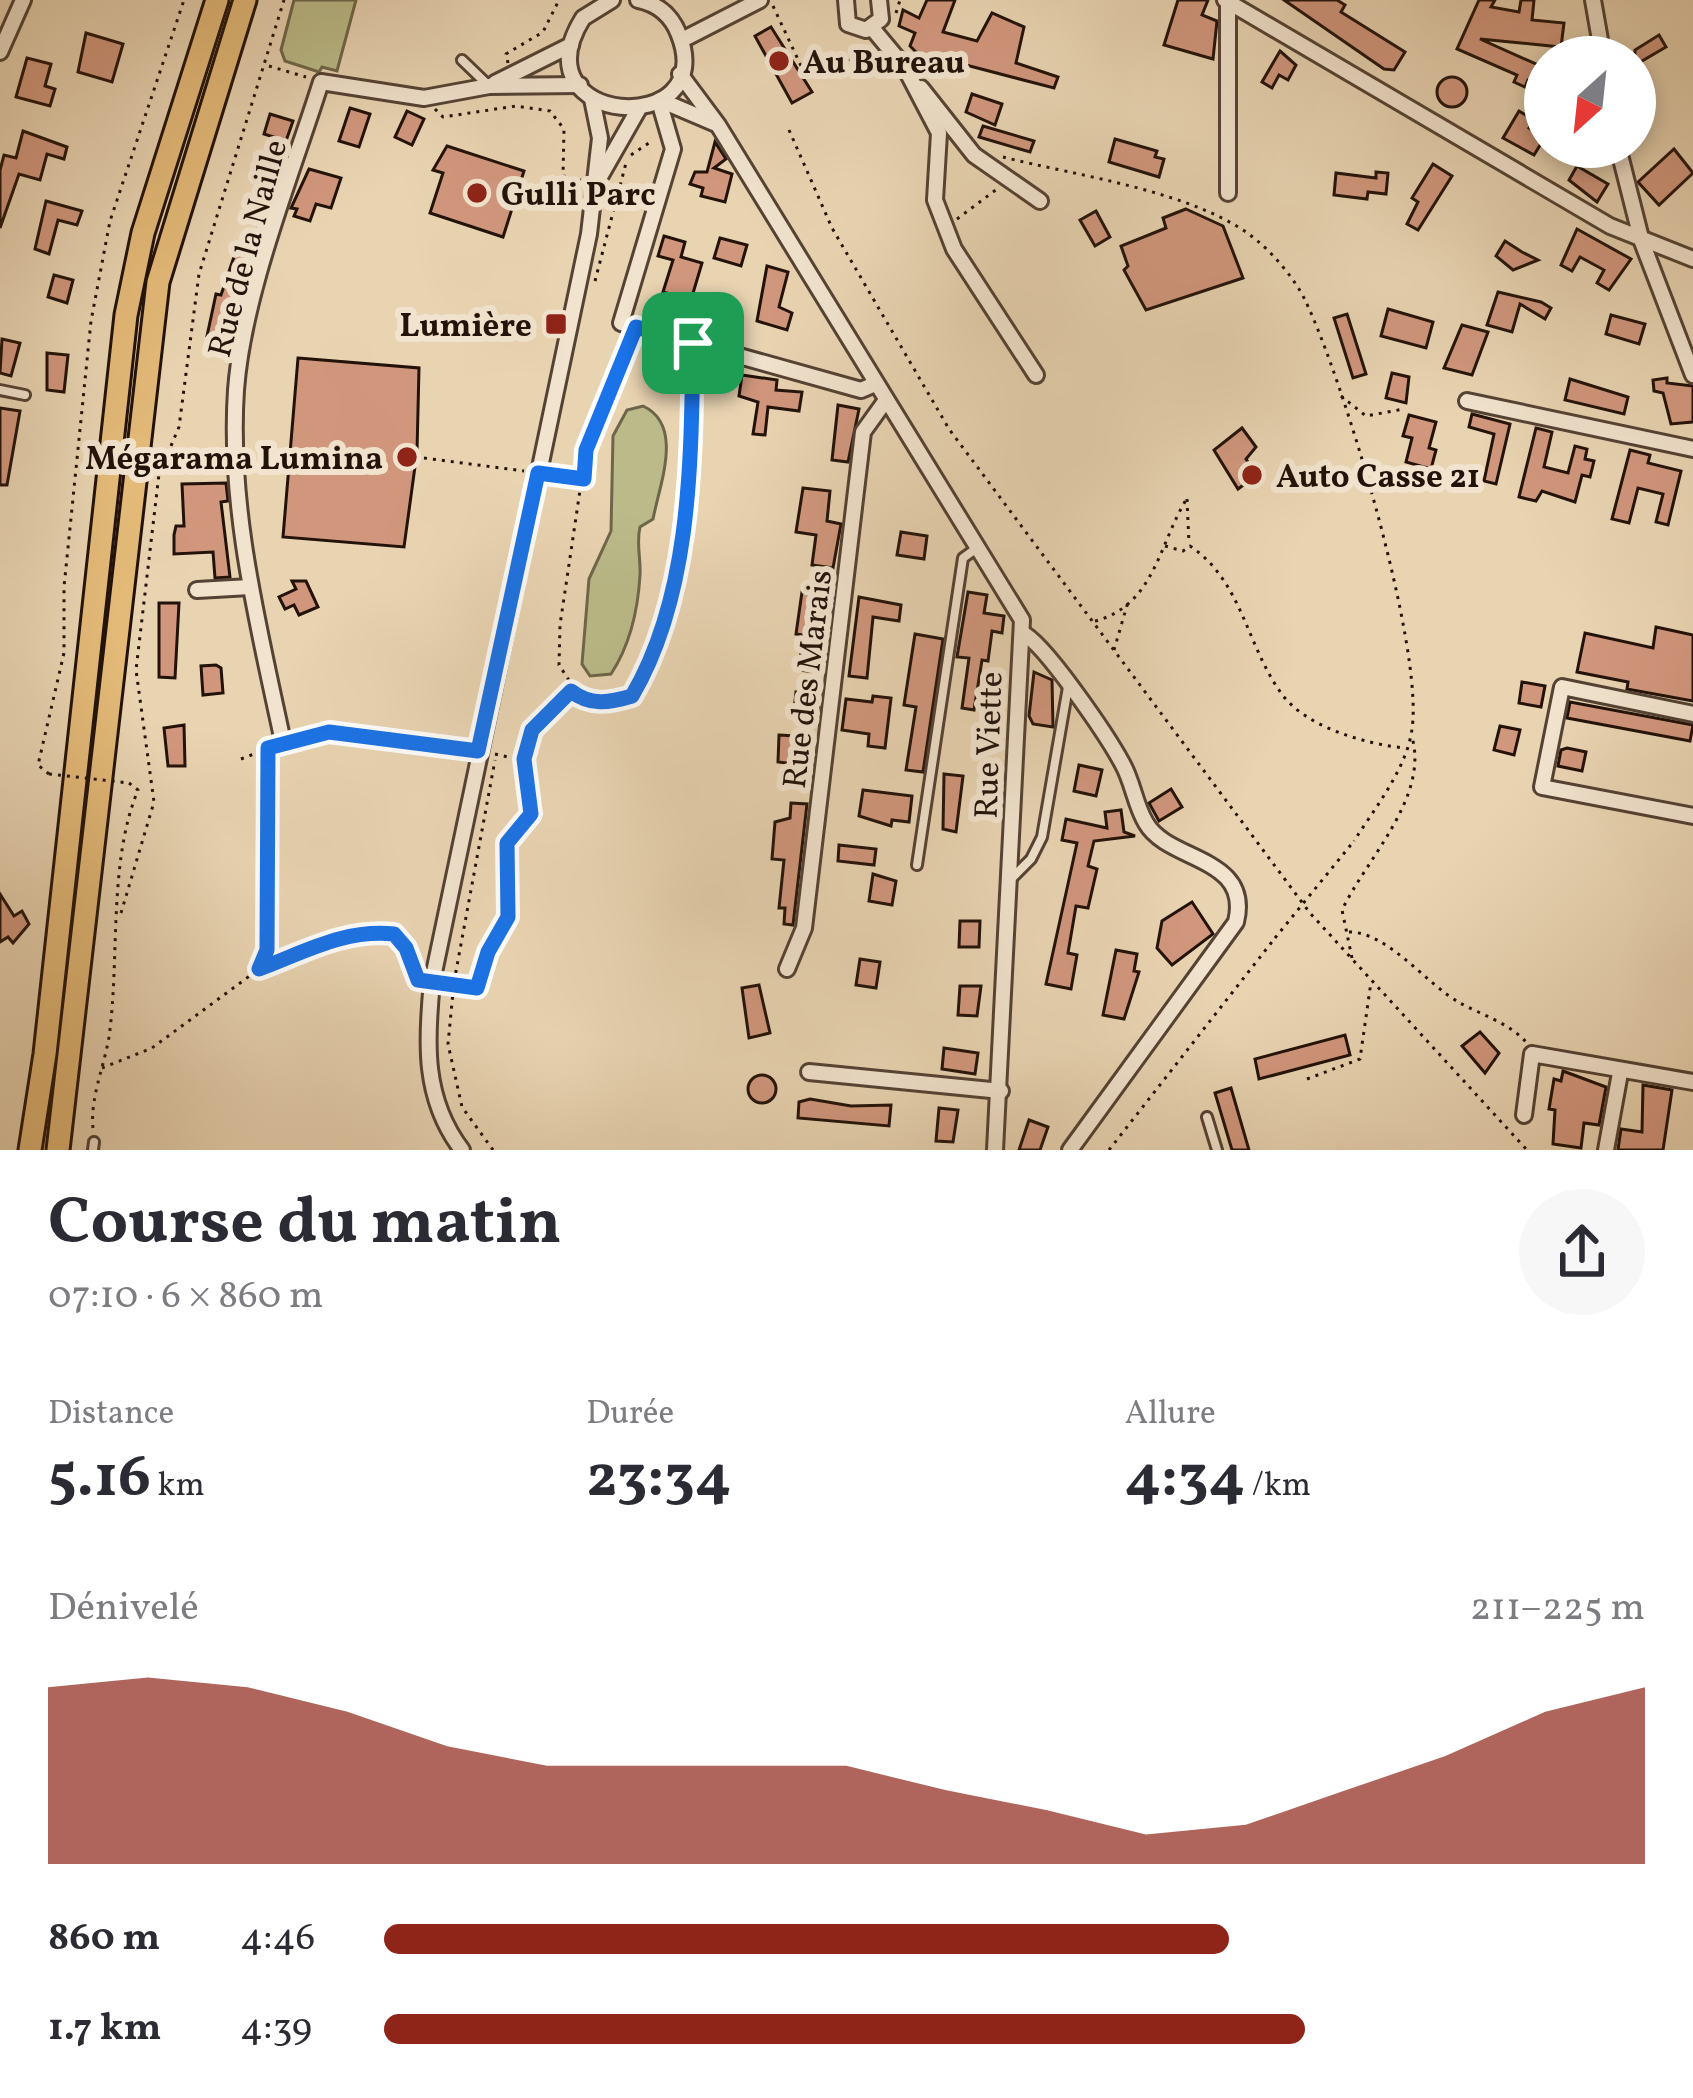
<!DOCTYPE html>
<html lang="fr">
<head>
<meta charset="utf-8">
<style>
  :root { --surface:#fff; --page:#f7f7f7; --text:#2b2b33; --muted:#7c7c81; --accent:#8f2418 }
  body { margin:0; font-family:Vollkorn,serif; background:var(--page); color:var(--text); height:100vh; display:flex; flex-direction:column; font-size:45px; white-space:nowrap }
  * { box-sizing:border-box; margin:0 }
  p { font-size:39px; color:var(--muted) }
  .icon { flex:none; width:66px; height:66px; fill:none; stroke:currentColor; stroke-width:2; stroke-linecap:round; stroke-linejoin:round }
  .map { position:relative; height:1150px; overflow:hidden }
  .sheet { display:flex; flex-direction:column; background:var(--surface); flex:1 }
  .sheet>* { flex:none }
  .needle { width:78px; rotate:207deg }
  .fabs { position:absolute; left:1524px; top:36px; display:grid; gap:24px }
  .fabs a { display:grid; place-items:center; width:132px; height:132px; border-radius:50%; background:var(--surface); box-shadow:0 6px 18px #0003; font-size:60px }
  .pin { position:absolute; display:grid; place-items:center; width:102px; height:102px; color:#fff; margin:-51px; border-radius:24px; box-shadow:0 6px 18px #0006 }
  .round { display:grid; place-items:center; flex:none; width:126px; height:126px; border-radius:63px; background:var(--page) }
  .headline { display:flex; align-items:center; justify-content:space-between; height:204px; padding:0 48px }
  h1 { font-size:66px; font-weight:700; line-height:90px }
  .figures { display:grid; grid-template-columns:repeat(3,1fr); gap:18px; height:204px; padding:12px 48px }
  .figures div { display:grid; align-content:center }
  .figures b { font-size:60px; font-weight:700 }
  .figures small { font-size:33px; font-weight:400 }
  .figures p { font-size:33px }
  .chart { height:336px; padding:24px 48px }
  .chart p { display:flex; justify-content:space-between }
  .chart svg { width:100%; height:216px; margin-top:12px; fill:var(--accent); opacity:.7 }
  ul { padding:0 48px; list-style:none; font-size:39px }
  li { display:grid; grid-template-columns:192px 144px 1fr; align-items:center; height:90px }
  li i { height:30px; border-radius:15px; background:var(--accent) }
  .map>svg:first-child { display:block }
</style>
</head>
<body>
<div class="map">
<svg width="1693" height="1150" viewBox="0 0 1693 1150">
  <rect width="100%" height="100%" fill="#e9d4b2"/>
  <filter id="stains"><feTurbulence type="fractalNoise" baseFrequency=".00167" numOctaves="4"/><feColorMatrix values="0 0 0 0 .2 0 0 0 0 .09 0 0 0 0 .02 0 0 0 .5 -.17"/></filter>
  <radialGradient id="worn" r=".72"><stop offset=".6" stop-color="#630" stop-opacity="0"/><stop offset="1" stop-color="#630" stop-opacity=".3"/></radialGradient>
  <g fill="#bbbb89" stroke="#6e664a" stroke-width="3">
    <polygon points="294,0 356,0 337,71 322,67 319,72 285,61 281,50"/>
    <path d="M643,406C684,425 660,483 653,519L640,527C636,544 641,558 640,575C638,610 630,645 611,674L590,676L582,664L589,579L611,531L613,436L627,410Z"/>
  </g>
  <g fill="#d1977d" stroke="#22120a" stroke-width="3">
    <polygon points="927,0 955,0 943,32 977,41 992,13 1024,27 1016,63 1058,77 1054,88 916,52 910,46 915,33 899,26 903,10 919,18"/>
    <polygon points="1178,0 1208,0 1202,15 1217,21 1213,59 1164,45"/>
    <polygon points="1284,0 1337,0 1345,5 1341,12 1405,52 1394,70 1384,69"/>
    <polygon points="1479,0 1495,0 1491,7 1519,12 1521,0 1534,0 1532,20 1564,23 1561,47 1480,39 1545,68 1545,88 1528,80 1525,87 1514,82 1517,75 1457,49"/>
    <polygon points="771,27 812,92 792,103 755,36"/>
    <polygon points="86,33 123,44 112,82 78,72"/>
    <polygon points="1659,35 1666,47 1637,64 1649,98 1635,103 1635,50"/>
    <polygon points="1280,51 1296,65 1288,80 1279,75 1272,88 1262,82"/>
    <polygon points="27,58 51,64 45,86 55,89 50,106 16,97"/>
    <circle cx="1452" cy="92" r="15"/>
    <polygon points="972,94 1002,104 995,125 966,112"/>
    <polygon points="350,108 370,114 359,147 339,141"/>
    <polygon points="407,111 424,119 412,145 395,137"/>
    <polygon points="1519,111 1534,120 1529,128 1545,137 1534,155 1503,138"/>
    <polygon points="270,114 293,121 286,141 264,134"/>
    <polygon points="983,126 1034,141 1030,152 979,137"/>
    <polygon points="23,131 67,147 64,159 47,154 40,180 19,174 0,228 0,170 4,155 16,158"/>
    <polygon points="1115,139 1157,151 1155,157 1164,159 1159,177 1109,162"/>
    <polygon points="715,142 726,159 714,168 732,174 725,202 701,196 703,188 690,184 695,172 707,172"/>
    <polygon points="447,146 524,171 503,237 430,213 443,173 433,170"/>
    <polygon points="1674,149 1693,173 1659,205 1638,182"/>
    <polygon points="1433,164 1452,176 1418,230 1407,224 1418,202 1412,198"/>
    <polygon points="1577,166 1608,184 1597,202 1569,180"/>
    <polygon points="309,169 341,178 331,208 316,204 310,221 294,216 297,209 291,208"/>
    <polygon points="1376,172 1388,173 1386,194 1368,192 1367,199 1334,195 1336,173 1376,178"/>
    <polygon points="258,182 272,187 262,220 248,215"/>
    <polygon points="46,201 82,211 77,225 58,220 49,254 35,249"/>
    <polygon points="1186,209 1223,226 1243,278 1146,310 1124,270 1128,266 1121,246 1166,228 1163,218"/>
    <polygon points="1096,211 1110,237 1095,246 1080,220"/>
    <polygon points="1577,229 1631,259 1609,290 1597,283 1604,270 1580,257 1572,271 1561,265"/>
    <polygon points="664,236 685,242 681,257 702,263 691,300 663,292 673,260 658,256"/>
    <polygon points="720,238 747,245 741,266 714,258"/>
    <polygon points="1505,241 1522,252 1538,260 1513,270 1496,256"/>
    <polygon points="236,251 252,256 229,341 207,336 216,294 221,295"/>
    <polygon points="767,266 788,272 779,307 792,313 787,330 757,321"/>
    <polygon points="54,275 73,280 67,303 48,297"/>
    <polygon points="1498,292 1541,302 1551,308 1545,319 1520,304 1512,332 1487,325"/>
    <polygon points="1388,309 1433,322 1426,348 1381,336"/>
    <polygon points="1347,314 1366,374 1353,378 1334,318"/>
    <polygon points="1611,315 1645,324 1639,344 1606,334"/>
    <polygon points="1462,325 1488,332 1472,375 1444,368"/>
    <polygon points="2,339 20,343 11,376 0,373"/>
    <polygon points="47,353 68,355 64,392 47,390"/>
    <polygon points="298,358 419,368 417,452 404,547 283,537"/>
    <polygon points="1392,373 1409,377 1406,403 1386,398"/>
    <polygon points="742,375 777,380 776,390 802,392 799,411 768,407 765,435 753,434 758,402 739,396"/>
    <polygon points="1667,378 1667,383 1693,386 1693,422 1671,424 1663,393 1654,391 1653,380"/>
    <polygon points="1570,379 1628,397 1624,414 1565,400"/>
    <polygon points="838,405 859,409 848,462 832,460"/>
    <polygon points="0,408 20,411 7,485 0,485"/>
    <polygon points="1472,414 1510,424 1496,484 1484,481 1494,434 1469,427"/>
    <polygon points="1409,415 1436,422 1429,448 1436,450 1431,469 1406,462 1412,438 1403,436"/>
    <polygon points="1242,428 1256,447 1246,459 1257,475 1238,489 1214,450"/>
    <polygon points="1536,428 1552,432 1544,467 1568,473 1575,446 1587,449 1585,459 1594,461 1590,477 1582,475 1575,502 1542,491 1536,501 1519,497"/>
    <polygon points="1630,450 1650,455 1648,463 1681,471 1668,525 1656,522 1663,494 1638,488 1629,523 1612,519"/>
    <polygon points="226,483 228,501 221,502 230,577 215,578 213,552 174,554 174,535 176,526 184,526 182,484"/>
    <polygon points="803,488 830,491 827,521 841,524 833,568 812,565 816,535 796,532"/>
    <polygon points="901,532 927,536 924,559 897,555"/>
    <polygon points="292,581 306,581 318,607 299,615 294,605 285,609 279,597 296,589"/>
    <polygon points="802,592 830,605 823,673 799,670 803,635 796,634"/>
    <polygon points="968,592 987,595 984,613 1004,616 1002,633 992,631 988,661 982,660 974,710 962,708 969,658 957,657"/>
    <polygon points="859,597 901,605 899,621 873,617 867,678 849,676"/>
    <polygon points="159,603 179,603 175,678 159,677"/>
    <polygon points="1656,627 1693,635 1693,701 1627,689 1628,682 1577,672 1585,633 1653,648"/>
    <polygon points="915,634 943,639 923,772 906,770 916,707 904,705"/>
    <polygon points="216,665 221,668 223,693 203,695 201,666"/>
    <polygon points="1034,672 1052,680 1053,727 1033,724 1029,716"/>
    <polygon points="1522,682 1545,686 1541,707 1519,703"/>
    <polygon points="796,692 820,695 818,713 794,710"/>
    <polygon points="873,696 891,698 885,748 868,746 869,734 842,730 846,699 872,702"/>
    <polygon points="1570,702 1693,725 1690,741 1567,718"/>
    <polygon points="184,725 185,766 168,766 164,728"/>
    <polygon points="1500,726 1520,730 1514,755 1494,750"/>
    <polygon points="779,735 811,737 812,766 778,762"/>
    <polygon points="1567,748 1586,752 1582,771 1558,766 1561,750"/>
    <polygon points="1079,765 1102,770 1096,796 1074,791"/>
    <polygon points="944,774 963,776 956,832 943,829"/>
    <polygon points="1171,789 1182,807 1159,821 1149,803"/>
    <polygon points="863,790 912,796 909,822 892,820 891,826 859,816"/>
    <polygon points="791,803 807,804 793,925 784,924 785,908 779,908 784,860 772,859 775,822 790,818"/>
    <polygon points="1121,810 1124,832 1135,836 1094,841 1088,866 1097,869 1088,908 1076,906 1068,953 1077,955 1071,989 1046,984 1077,843 1062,840 1066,819 1107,828 1105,812"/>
    <polygon points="839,845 876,849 874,865 838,861"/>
    <polygon points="873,874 896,881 892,905 869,901"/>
    <polygon points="0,894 14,916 22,911 29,924 13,943 8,937 0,942"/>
    <polygon points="1192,902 1213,934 1172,965 1157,948 1162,921"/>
    <polygon points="960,921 980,921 979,947 959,947"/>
    <polygon points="1116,950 1137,954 1134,971 1139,972 1124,1019 1103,1015"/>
    <polygon points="860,959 880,962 876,988 856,985"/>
    <polygon points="759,985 770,1033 749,1038 742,988"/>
    <polygon points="960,986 981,986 977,1016 958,1015"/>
    <polygon points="1480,1032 1499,1053 1485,1073 1462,1046"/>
    <polygon points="1345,1035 1350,1055 1259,1079 1255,1059"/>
    <polygon points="944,1048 978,1053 975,1074 942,1069"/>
    <polygon points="1563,1071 1606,1087 1599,1125 1584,1123 1581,1148 1553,1144 1555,1110 1549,1109 1554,1079 1561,1081"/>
    <circle cx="762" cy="1089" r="14"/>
    <polygon points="1643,1085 1672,1090 1663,1150 1618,1150 1621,1129 1642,1132"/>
    <polygon points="1231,1088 1249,1150 1232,1150 1215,1093"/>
    <polygon points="810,1099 851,1106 891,1105 889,1126 798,1118 799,1102"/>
    <polygon points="939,1108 958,1110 953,1142 936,1141"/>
    <polygon points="1029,1120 1048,1127 1040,1150 1019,1150"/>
  </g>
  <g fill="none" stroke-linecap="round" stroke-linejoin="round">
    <defs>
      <g id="service">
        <polyline points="462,60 489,86"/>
        <polyline points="0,390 25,395"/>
        <polyline points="917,865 963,558 977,548"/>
        <polyline points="1011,879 1031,859 1042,837 1068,687"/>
        <polyline points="1207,1117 1217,1150"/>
        <polyline points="93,1150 94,1142"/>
      </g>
      <g id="minor">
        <path d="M612,0L583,18C515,127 720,140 679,35C672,16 658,4 638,0"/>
        <polyline points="846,0 848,24 866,30 881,19 879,0"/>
        <polyline points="1225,0 1610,226 1693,259"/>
        <polyline points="1228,0 1228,193"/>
        <polyline points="1593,0 1603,57"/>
        <polyline points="872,28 907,70"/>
        <polyline points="682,40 760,0"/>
        <polyline points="0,52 23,0"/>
        <polyline points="904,66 939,133 935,200 954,249 1036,375"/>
        <polyline points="680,74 718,125 1022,620 995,1150"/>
        <polyline points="495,83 571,45"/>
        <polyline points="921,88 974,155 1040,201"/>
        <polyline points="660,100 714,123"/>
        <polyline points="659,101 673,149 621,323 861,390 875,384"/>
        <polyline points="1618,147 1642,242 1693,375"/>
        <polyline points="601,175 638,110"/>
        <polyline points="1467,401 1693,449"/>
        <polyline points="197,590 250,587"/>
        <path d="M1022,633C1044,642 1108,737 1122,763C1133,782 1135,805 1146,823C1168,862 1252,856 1236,922L1070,1150"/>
        <polyline points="1693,714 1562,687 1542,787 1693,816"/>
        <path d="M283,742C259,628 228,508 236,390C243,294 292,174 321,82L424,98L489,86L580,85"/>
        <polyline points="787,969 804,928 863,432 886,400"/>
        <polyline points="809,1072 1001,1091"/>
        <polyline points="1524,1115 1532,1054 1693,1082"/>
        <path d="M462,1150C423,1099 426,1042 432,982L589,234L600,138L592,99"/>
        <polyline points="1606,1150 1620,1073"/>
      </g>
      <g id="primary">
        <polyline points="30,1150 45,1054 126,315 143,233 217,0"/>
        <polyline points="58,1150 158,282 245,0"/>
      </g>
    </defs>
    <use href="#service" stroke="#544234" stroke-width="14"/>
    <use href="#minor" stroke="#544234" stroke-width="20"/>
    <use href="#primary" stroke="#22120a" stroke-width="27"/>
    <g stroke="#22120a" stroke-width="3" stroke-dasharray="3 6" stroke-linecap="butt">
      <polyline points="773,6 802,68 819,74 872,48"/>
      <polyline points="896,13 900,0"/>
      <polyline points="508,63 506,54 543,32 559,0"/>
      <polyline points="269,66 306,77"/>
      <polyline points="435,109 443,117 516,106 550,111 564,129 563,176 581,180"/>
      <polyline points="789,130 832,228 949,429 1310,913 1527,1150"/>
      <polyline points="631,155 652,141"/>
      <path d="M1003,157C1077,176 1203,192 1260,243C1276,257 1296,281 1305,300C1343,378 1424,647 1412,729C1407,768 1375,808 1354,841"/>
      <polyline points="957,219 997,189"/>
      <polyline points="595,281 626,163"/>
      <path d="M631,340L586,450L560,625L559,665L582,700L609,703L632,696C689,596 691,473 692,360"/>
      <polyline points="1341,396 1366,416 1404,409"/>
      <polyline points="424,458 524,471"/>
      <polyline points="551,475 583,479"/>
      <polyline points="1187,499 1189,544"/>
      <path d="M1165,546L1183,551L1190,546C1242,581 1246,644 1281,693C1305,727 1365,744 1405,748"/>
      <path d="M1095,621C1154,606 1159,544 1186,500"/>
      <polyline points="1114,650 1128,602"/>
      <polyline points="299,739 329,732 468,750"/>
      <polyline points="495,754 521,760"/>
      <polyline points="241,759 267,749"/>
      <polyline points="49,774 38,765 64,653 64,587 91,321 110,221 184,0"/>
      <polyline points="121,913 154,802 136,670 159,474 179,427 199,274 284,0"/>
      <path d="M1349,932C1388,932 1426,984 1460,1003C1482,1015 1509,1023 1526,1042"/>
      <path d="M1352,958L1342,910C1367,858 1429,797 1412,737"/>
      <path d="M259,969C306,952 344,929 395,934L418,980"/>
      <polyline points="445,983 477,988 488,952 508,918 507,843 531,814 523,759 532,730 570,692"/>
      <polyline points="102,1068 152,1048 259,969 267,951 268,749"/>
      <polyline points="1307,1079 1360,1059 1371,982"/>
      <path d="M93,1128C90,1098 104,1067 109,1037C120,958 108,862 138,790L129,783"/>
      <polyline points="493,1150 462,1107 448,1044 454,982 495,760"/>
      <polyline points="1109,1150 1275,938"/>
    </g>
    <use href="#service" stroke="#f1e3cd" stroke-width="8"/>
    <use href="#minor" stroke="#f1e3cd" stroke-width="14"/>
    <use href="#primary" stroke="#e4ba79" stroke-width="21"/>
    <g stroke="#22120a" stroke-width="3" stroke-dasharray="3 6" stroke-linecap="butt">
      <polyline points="49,774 129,783"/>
      <polyline points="1275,938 1354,841"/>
    </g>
  </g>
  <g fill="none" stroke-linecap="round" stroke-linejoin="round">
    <defs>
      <path id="route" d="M636,327L693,343C691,460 692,593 632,696C609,703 590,706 571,691L532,730L524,759L531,814L507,843L508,917L488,952L477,988L418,980L406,948L394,934C344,929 305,952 259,969L267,950L268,748L329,732L478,751L538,473L584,479L586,450Z"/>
    </defs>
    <use href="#route" stroke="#fff" stroke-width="24"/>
    <use href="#route" stroke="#1a73e8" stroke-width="15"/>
  </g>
  <g fill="#8f2418" stroke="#f1e3cd" stroke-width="4.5">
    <circle cx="779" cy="61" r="12"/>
    <circle cx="477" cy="193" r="12"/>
    <rect x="544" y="312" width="24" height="24" rx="6"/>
    <circle cx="407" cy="457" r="12"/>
    <circle cx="1252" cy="475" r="12"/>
  </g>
  <g text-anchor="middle" stroke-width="12" stroke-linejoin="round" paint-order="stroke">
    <g font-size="33" font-weight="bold" fill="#22120a" stroke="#f1e3cd" text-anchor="start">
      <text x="803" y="73">Au Bureau</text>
      <text x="501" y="205">Gulli Parc</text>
      <text x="532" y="336" text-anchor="end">Lumière</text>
      <text x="383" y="469" text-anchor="end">Mégarama Lumina</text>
      <text x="1276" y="487">Auto Casse 21</text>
    </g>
    <g font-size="33" fill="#22120a" stroke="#f1e3cd">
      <text transform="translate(246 248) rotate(-75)" y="12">Rue de la Naille</text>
      <text transform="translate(806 679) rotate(-83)" y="12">Rue des Marais</text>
      <text transform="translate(987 745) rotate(-88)" y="12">Rue Viette</text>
    </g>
  </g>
  <rect width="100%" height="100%" filter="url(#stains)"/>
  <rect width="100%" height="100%" fill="url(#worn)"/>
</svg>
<div class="fabs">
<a><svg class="needle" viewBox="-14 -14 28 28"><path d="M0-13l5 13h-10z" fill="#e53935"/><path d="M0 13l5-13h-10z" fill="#7c7c81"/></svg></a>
</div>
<div class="pin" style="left:693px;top:343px;background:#1e9e55"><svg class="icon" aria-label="arrive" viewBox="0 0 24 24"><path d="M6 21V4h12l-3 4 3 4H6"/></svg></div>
</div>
<section class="sheet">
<div class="headline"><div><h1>Course du matin</h1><p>07:10 · 6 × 860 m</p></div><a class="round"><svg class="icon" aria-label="share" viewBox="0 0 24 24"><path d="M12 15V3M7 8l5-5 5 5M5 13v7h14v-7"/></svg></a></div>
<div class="figures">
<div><p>Distance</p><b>5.16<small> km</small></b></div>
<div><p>Durée</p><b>23:34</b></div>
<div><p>Allure</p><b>4:34<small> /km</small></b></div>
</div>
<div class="chart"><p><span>Dénivelé</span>211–225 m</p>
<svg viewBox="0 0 160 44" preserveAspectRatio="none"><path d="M0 44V8L10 6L20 8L30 13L40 20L50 24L60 24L70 24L80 24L90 29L100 33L110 38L120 36L130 29L140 22L150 13L160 8V44z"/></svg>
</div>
<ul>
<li><b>860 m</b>4:46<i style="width:67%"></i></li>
<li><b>1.7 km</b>4:39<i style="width:73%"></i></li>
</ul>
</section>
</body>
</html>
